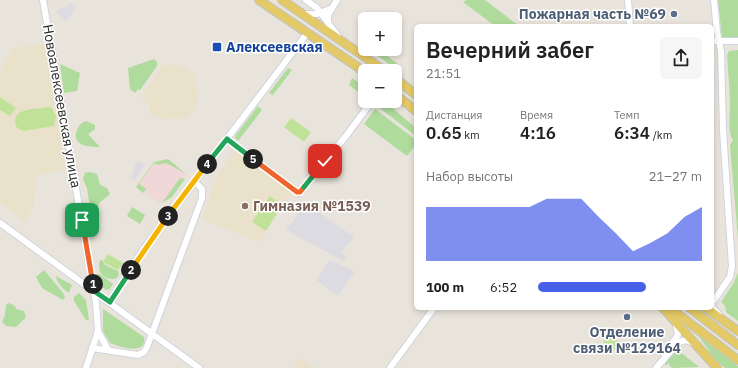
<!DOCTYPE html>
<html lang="ru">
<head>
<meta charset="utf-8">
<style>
  :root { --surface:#fff; --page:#f6f6f6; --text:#222; --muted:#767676; --accent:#4860e9 }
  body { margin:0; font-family:"IBM Plex Sans",sans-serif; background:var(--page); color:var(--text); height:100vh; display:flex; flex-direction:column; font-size:15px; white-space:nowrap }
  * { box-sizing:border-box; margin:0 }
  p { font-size:13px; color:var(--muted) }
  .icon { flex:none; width:22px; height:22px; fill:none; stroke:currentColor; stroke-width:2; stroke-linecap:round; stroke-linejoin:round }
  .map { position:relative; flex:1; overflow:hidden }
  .drawer { position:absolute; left:414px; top:24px; width:300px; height:286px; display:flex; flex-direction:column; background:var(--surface); border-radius:6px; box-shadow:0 2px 6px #0003 }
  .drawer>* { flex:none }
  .fabs { position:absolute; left:358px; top:12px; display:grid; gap:8px }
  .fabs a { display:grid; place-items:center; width:44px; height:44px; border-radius:6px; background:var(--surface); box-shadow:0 2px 6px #0003; font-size:20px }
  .pin { position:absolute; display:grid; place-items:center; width:34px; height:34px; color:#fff; margin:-17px; border-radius:8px; box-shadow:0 2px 6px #0006 }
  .km { position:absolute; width:20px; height:20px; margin:-10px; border-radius:50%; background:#222; color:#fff; font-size:11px; line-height:20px; text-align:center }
  .round { display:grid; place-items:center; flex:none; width:42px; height:42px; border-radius:6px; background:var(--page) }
  .summary { display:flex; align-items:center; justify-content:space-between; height:68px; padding:0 12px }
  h1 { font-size:22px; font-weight:600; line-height:30px }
  .metrics { display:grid; grid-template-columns:repeat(3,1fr); gap:6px; height:68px; padding:4px 12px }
  .metrics div { display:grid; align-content:center }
  .metrics b { font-size:17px; font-weight:600 }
  .metrics small { font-size:11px; font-weight:400 }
  .metrics p { font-size:11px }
  .chart { height:112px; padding:8px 12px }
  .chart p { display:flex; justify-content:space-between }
  .chart svg { width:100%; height:72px; margin-top:4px; fill:var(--accent); opacity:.7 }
  ul { padding:0 12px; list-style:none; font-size:13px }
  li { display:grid; grid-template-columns:64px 48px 1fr; align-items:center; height:30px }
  li i { height:10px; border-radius:5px; background:var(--accent) }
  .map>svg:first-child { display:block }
</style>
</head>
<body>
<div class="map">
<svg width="738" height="368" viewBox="0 0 738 368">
  <rect width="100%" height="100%" fill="#e9e4db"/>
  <g fill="#dddbe2">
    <polygon points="71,3 77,7 66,21 56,12"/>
    <polygon points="139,161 145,165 134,181 131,178 136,163"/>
    <polygon points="306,203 354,237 341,252 347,256 343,261 286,230"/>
    <polygon points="330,260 355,272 338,296 316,280"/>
  </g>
  <g fill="#eae1cb">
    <polygon points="45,43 66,169 35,176 36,183 34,203 26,223 0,203 0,72 11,49"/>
    <polygon points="163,65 181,65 195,75 198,99 193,112 187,118 160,119 150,114 149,105 141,96"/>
    <polygon points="235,150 292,193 259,242 202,219 218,174"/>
    <polygon points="301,358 314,368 293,368"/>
  </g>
  <polygon fill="#f0d8d9" points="168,159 187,175 172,197 160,203 136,187 154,162"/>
  <g fill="#afdb9c">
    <polygon points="467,0 485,0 519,26 495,26 463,2"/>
    <polygon points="718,0 738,0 738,37 722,38"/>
    <polygon points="373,49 378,49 399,65 395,67 393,67 375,54 377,52"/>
    <path d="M738,50V239L730,145L733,140C727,130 730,118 730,106C730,89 728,72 727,55L729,51Z"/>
    <polygon points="154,59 157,62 157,66 140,90 138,89 135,93 130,89 128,68"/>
    <polygon points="60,64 80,73 77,91 64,93"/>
    <polygon points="288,68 292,70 273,95 269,93"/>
    <polygon points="352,78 365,87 365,97 349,85"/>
    <polygon points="375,101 384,101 416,128 416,136 377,106"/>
    <polygon points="258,106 262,110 238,141 235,138 236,135"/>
    <polygon points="375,109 416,140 416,144 407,156 364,124"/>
    <path d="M86,121L95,125V129L88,134L100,147C94,147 86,147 81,144C71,138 77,124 86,121Z"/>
    <polygon points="168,159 185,173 166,163 158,165 154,163 139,184 146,189 143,193 136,187 154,162"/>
    <polygon points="89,172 97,174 100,185 107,188 110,194 99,203 97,214 94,216 91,214 87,188 83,179 85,173"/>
    <polygon points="180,178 185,179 172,197 162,203"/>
    <polygon points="132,207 145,215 140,224 127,216"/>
    <path d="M100,260H102L105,265L118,271L119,274L117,278C105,282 96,272 100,260Z"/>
    <polygon points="44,270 63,293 65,297 63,300 42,288 36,277"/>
    <polygon points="98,273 113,284 110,289 106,290 99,285"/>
    <polygon points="738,273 738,321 726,312 725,306 721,302 733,284"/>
    <path d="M56,276L72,285L69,293C64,290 56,282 56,276Z"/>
    <polygon points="79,293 86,300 89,320 86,320 74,301 74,297"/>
    <polygon points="9,303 15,306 16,309 24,311 26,317 16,327 6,326 2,322 5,315 6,305"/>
    <path d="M103,309L144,337C147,356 120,347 110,343L103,331Z"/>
    <polygon points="687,327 738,366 738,368 725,368 716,361 700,338"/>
    <polygon points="674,350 676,352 674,355 679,351 699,367 672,368 669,365 669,362 666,366 665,363"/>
  </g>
  <g fill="#c0e298">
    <polygon points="0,97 16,108 10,116 0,110"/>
    <path d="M51,107L56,116L54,126L23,131L17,128C8,107 36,109 51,107Z"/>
    <polygon points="291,118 311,132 304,142 284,127"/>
    <polygon points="270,196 282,205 266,231 252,222"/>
    <polygon points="108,254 123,263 118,270 103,262"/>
    <polygon points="609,334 624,345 619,353 603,342"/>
  </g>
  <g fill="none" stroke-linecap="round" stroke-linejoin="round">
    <defs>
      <g id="minor">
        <polyline points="43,0 96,303 98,331 86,368"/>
        <polyline points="306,0 317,8 338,36"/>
        <polyline points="628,0 630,26"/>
        <polyline points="714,0 717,32 721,51 723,130 732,266 730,277 712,303 712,307 719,315"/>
        <polyline points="304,14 317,14 330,9"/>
        <polyline points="328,23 328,15 337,0"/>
        <polyline points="712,41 738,41"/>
        <polyline points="227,139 299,193 346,136 372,101"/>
        <polyline points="0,223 199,368"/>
        <polyline points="110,302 145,247 308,32"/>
        <polyline points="98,331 108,350"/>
        <polyline points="92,348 138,355 144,352 147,347 202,198 202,189 194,181"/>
        <polyline points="664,354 678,335 676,324"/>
        <polyline points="390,368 434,308"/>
        <polyline points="656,368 679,342 686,340 693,343"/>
      </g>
      <g id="major">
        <polyline points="259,0 365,72"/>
        <polyline points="282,0 385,71"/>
        <polyline points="395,78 416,95"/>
        <polyline points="395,94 416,111"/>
        <polyline points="663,308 717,368"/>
        <polyline points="670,308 738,360"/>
        <polyline points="690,308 738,345"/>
        <polyline points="706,308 738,331"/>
      </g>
    </defs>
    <use href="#minor" stroke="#d0d3e0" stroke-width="8"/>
    <use href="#major" stroke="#c3c3c3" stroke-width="10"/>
    <use href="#minor" stroke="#fff" stroke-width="6"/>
    <use href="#major" stroke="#e3ca66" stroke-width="8"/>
  </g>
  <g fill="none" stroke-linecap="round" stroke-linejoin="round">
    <defs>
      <polyline id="split-1" points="82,220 93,284"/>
      <polyline id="split-2" points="93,284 94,291 110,302 131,270"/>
      <polyline id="split-3" points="131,270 168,216"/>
      <polyline id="split-4" points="168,216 207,164"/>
      <polyline id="split-5" points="207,164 227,139 253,159"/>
      <polyline id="split-6" points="253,159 297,192 300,192 304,187"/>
      <polyline id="split-7" points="304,187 325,161"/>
    </defs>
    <use href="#split-1" stroke="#fff" stroke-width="8"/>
    <use href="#split-2" stroke="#fff" stroke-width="8"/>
    <use href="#split-3" stroke="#fff" stroke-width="8"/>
    <use href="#split-4" stroke="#fff" stroke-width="8"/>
    <use href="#split-5" stroke="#fff" stroke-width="8"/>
    <use href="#split-6" stroke="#fff" stroke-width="8"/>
    <use href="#split-7" stroke="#fff" stroke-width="8"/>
    <use href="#split-1" stroke="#f0652b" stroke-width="5"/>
    <use href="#split-2" stroke="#22a559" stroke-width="5"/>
    <use href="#split-3" stroke="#f5b400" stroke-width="5"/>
    <use href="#split-4" stroke="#f5b400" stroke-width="5"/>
    <use href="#split-5" stroke="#22a559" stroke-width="5"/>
    <use href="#split-6" stroke="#f0652b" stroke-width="5"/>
    <use href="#split-7" stroke="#22a559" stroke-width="5"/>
  </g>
  <g fill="#5c6f8a" stroke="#fff" stroke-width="1.5">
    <circle cx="674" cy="14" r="4"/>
    <circle cx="627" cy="317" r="4"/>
  </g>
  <rect fill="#1a4fb4" stroke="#fff" stroke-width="1.5" x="212" y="42" width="10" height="10" rx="2"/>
  <circle fill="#8d6e63" stroke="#fff" stroke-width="1.5" cx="245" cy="206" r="4"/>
  <g text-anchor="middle" stroke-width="3" stroke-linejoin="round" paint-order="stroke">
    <g font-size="14" font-weight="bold" fill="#4e5e75" stroke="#fff" text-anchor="end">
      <text x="666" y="19">Пожарная часть №69</text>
      <text x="627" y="337" text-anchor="middle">Отделение<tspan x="627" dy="16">связи №129164</tspan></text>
    </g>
    <g font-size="14" font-weight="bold" fill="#164399" stroke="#fff" text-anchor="start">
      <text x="226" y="52">Алексеевская</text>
    </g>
    <g font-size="14" fill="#282828" stroke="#fff">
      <text transform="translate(62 106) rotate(80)" y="5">Новоалексеевская улица</text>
    </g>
    <g font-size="14" font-weight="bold" fill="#785e54" stroke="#fff" text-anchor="start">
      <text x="253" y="211">Гимназия №1539</text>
    </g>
  </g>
</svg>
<div class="fabs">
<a>+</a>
<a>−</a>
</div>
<div class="pin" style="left:82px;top:220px;background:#1e9e55"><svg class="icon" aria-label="arrive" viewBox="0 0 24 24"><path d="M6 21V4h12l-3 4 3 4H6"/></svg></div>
<div class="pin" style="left:325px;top:161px;background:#d93025"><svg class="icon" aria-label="check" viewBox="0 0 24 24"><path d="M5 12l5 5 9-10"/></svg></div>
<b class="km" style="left:93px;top:284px">1</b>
<b class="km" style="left:131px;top:270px">2</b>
<b class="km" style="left:168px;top:216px">3</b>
<b class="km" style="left:207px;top:164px">4</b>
<b class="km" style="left:253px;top:159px">5</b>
<section class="drawer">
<div class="summary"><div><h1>Вечерний забег</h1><p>21:51</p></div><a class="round"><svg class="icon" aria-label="share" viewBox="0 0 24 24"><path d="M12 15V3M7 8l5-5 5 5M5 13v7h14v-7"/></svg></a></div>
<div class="metrics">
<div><p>Дистанция</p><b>0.65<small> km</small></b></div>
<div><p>Время</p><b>4:16</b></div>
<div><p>Темп</p><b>6:34<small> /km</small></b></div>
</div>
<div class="chart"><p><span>Набор высоты</span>21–27 m</p>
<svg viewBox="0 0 160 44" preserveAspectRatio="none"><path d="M0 44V11L10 11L20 11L30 11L40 11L50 11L60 11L70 6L80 6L90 6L100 17L110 27L120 38L130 33L140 27L150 17L160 11V44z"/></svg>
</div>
<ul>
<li><b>100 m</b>6:52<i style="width:66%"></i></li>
</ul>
</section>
</div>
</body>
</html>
